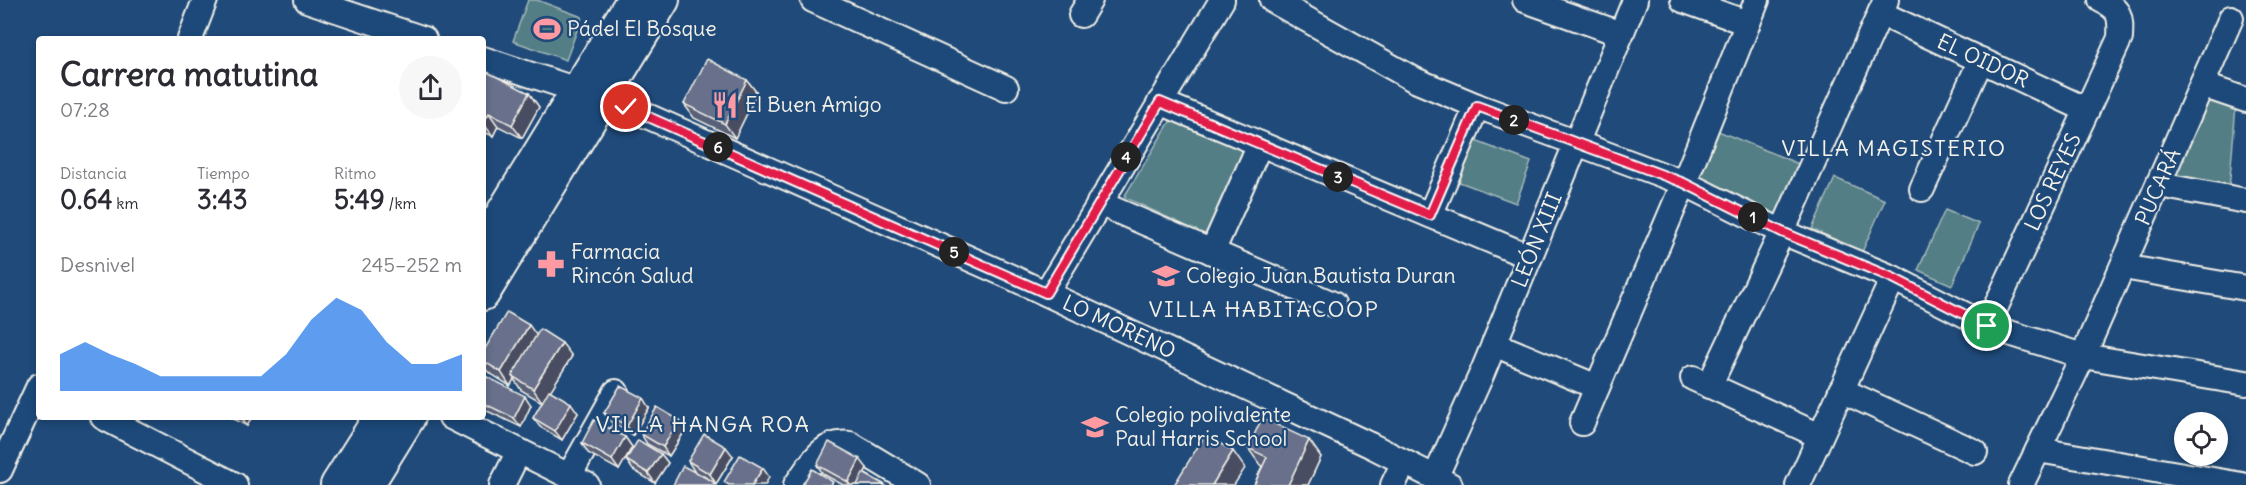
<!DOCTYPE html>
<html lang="es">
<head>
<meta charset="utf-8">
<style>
  :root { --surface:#fff; --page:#f7f7f7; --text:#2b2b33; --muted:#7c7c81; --accent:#1a73e8 }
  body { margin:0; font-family:Delius,sans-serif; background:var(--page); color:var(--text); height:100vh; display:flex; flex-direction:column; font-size:22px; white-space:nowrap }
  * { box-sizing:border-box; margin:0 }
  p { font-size:20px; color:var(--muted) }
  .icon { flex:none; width:33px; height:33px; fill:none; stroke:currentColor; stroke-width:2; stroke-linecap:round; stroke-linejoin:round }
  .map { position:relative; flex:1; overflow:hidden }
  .sheet { position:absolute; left:36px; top:36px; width:450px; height:384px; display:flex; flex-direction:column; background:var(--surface); border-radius:6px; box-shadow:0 3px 9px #0003 }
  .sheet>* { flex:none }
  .fabs { position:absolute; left:2174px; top:412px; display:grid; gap:12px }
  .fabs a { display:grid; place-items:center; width:54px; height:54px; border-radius:50%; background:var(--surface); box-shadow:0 3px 9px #0003; font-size:30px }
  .pin { position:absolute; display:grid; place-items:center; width:51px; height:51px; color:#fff; margin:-26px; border:3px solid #fff; border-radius:50%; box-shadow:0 2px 6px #0007 }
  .km { position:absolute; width:30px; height:30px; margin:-15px; border-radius:50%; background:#222; color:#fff; font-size:16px; line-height:30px; text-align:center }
  .round { display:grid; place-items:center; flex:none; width:63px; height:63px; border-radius:32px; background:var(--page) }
  .overview { display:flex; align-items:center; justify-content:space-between; height:102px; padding:0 24px }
  h1 { font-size:33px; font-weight:800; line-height:45px }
  .stats { display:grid; grid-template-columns:repeat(3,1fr); gap:9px; height:102px; padding:6px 24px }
  .stats div { display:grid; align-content:center }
  .stats b { font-size:26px; font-weight:800 }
  .stats small { font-size:16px; font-weight:400 }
  .stats p { font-size:16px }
  .chart { height:168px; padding:12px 24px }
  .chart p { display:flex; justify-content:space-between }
  .chart svg { width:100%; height:108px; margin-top:6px; fill:var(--accent); opacity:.7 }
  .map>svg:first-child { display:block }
</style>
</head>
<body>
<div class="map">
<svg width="2246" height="485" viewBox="0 0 2246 485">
  <rect width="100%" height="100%" fill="#1f4a7a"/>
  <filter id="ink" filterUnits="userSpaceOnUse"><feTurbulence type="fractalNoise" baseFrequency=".0167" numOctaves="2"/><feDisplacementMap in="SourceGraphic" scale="12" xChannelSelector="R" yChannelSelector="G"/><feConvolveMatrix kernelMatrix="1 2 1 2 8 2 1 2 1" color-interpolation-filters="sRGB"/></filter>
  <g filter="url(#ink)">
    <g fill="#527e86" stroke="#a3b8b7" stroke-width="1.5">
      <polygon points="528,0 537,0 582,17 566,60 513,41"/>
      <polygon points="2206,96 2236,105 2229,190 2169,178"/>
      <polygon points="1171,120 1247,148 1205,235 1124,197"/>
      <polygon points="1711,128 1801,165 1780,216 1690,179"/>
      <polygon points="1470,139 1531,162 1516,203 1454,180"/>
      <polygon points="1835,178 1885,200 1862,252 1812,229"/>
      <polygon points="1945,210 1979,224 1952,285 1918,270"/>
    </g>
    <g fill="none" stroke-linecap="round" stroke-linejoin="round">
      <defs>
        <g id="minor">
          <polyline points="307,0 424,39"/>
          <polyline points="813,0 1006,88"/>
          <polyline points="1272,0 1415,80 1477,106 1684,183 1782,232 1893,278 1987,326 2083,356 2246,383"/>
          <polyline points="1525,0 1621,34"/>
          <polyline points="1683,0 1747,23"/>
          <polyline points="1880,13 2087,110"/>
          <polyline points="1081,15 1090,0"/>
          <polyline points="190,39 205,0"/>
          <polyline points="483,59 577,90 602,96 1011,277 1370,445 1450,485"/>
          <polyline points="2202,85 2246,100"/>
          <polyline points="1160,102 1530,257"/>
          <polyline points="2159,185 2246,201"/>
          <polyline points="1922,189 1981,60"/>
          <polyline points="1099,203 1333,304"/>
          <polyline points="1430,215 1477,106"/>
          <polyline points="1212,252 1260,144"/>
          <polyline points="2123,267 2246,288"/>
          <polyline points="1046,293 1222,0"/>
          <path d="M1987,326L2120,38C2121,17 2121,10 2101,0"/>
          <polyline points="1494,344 1597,387"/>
          <polyline points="1693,378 1820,436"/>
          <polyline points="1709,386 1782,232 1886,0"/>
          <polyline points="1841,390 1975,452"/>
          <polyline points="103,417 235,485"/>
          <polyline points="451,417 587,485"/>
          <polyline points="1582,423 1684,183 1757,0"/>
          <polyline points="2038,450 2242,485"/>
          <polyline points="0,470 39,386"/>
          <polyline points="569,476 616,392"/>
          <polyline points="1435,478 1483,371 1635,0"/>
          <polyline points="502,485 519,451"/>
          <path d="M796,485C811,465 821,440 850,444L918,485"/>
          <polyline points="1393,485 1404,462"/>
          <polyline points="1798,485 1893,278"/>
          <polyline points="2021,485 2083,356 2231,18"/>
        </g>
        <g id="major">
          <polyline points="483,245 633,0"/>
          <polyline points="483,294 663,0"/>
          <polyline points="337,485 380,417"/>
          <polyline points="367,485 409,417"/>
        </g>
      </defs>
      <use href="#minor" stroke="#f4f1e8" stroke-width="28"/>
      <use href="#major" stroke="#f4f1e8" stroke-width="36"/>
      <use href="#minor" stroke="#1f4a7a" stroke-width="24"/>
      <use href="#major" stroke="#1f4a7a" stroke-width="32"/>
    </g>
    <g fill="#596078" stroke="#f4f1e8" stroke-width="1.5">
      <polygon points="483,70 529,93 539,107 522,138 498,126 493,136 486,133 483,138"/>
      <polygon points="747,80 757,93 735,138 694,118 684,104"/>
      <polygon points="536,336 572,356 550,391 578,413 562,440 540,427 533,418 542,402 521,390 514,379 510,386 488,372 483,365 483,352"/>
      <polygon points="483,375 531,405 521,427 483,409"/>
      <polygon points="649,408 633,435 611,422 604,413"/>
      <polygon points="230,417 252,417 247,426"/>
      <polygon points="679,420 686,429 669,456 647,444 641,434"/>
      <polygon points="625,437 632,447 619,470 588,453 582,443"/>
      <polygon points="1309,440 1321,457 1308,485 1254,485 1262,466 1260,465 1248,448"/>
      <polygon points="661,454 668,463 655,483 633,470 626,460"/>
      <polygon points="733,456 716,484 715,483 716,485 673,485 709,479 694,471 688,461"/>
      <polygon points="817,465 867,468 864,473 885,485 843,485 823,474"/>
    </g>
    <g fill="#494e62" stroke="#f4f1e8" stroke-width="1.5">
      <polygon points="747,80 757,93 735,138 725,124"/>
      <polygon points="529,93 539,107 522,138 512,125"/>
      <polygon points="489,113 498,126 493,136 483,123"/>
      <polygon points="529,325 539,339 512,376 514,379 510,386 501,372"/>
      <polygon points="562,343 572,356 543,403 533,389"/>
      <polygon points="525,396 531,405 521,427 514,418"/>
      <polygon points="643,398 649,408 633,435 627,426"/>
      <polygon points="571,403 578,413 562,440 555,431"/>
      <polygon points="241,417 252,417 247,426"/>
      <polygon points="679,420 686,429 669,456 663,447"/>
      <polygon points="625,437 632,447 619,470 612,460"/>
      <polygon points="1309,440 1321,457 1308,485 1288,485"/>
      <polygon points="726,447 733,456 716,484 710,474"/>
      <polygon points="1233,451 1245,468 1234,485 1212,485"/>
      <polygon points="661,454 668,463 655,483 648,473"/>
      <polygon points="860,459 867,468 858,485 850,485 848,482"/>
      <polygon points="763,468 769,477 765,485 752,485"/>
    </g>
    <g fill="#68708c" stroke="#f4f1e8" stroke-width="1.5">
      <polygon points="707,59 747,80 725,124 684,104"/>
      <polygon points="483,70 529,93 512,125 489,113 483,123"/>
      <polygon points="507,312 529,325 501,372 483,361 483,352"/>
      <polygon points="540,329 562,343 533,389 512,376"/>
      <polygon points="483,375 525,396 514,418 483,403"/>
      <polygon points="620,386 643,398 627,426 604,413"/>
      <polygon points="549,390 571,403 555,431 533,418"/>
      <polygon points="657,407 679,420 663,447 641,434"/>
      <polygon points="1262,418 1309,440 1288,485 1254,485 1267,457 1248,448"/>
      <polygon points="594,420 625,437 612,460 582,443"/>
      <polygon points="704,434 726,447 710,474 688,461"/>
      <polygon points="1205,435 1233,451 1212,485 1174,485"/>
      <polygon points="638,440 661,454 648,473 626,460"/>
      <polygon points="829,442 860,459 848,482 817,465"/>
      <polygon points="740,455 763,468 752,485 729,485 724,482"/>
      <polygon points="683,466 714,482 713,485 673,485"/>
      <polygon points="812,469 833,482 831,485 802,485"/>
      <polygon points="863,473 885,485 857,485"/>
    </g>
  </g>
  <g fill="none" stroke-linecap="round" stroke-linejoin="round" filter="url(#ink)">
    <defs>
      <polyline id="route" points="626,107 1046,293 1160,102 1430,215 1477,106 1684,183 1782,232 1893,278 1987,326"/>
    </defs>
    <use href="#route" stroke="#fff" stroke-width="12"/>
    <use href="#route" stroke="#e11d48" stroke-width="8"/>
  </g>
  <defs>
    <symbol id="stadium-bare" viewBox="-9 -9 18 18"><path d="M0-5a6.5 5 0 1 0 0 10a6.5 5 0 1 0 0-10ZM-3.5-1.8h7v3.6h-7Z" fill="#ff9aa2" stroke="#1f4a7a" stroke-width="2.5" paint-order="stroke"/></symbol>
    <symbol id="restaurant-bare" viewBox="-9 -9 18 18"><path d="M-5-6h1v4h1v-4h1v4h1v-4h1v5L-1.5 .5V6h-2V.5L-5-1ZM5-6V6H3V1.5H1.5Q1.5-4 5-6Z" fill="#ff9aa2" stroke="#1f4a7a" stroke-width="2.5" paint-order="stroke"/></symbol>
    <symbol id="pharmacy-bare" viewBox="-9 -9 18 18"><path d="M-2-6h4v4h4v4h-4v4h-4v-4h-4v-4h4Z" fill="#ff9aa2" stroke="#1f4a7a" stroke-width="2.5" paint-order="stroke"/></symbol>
    <symbol id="school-bare" viewBox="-9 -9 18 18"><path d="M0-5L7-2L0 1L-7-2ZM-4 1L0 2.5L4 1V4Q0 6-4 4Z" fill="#ff9aa2" stroke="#1f4a7a" stroke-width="2.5" paint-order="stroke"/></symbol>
  </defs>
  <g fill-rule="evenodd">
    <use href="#stadium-bare" x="528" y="10" width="38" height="38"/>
    <use href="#restaurant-bare" x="706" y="86" width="38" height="38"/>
    <use href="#pharmacy-bare" x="532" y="245" width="38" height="38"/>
    <use href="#school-bare" x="1147" y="257" width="38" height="38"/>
    <use href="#school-bare" x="1076" y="408" width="38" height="38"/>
  </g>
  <g text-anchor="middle" stroke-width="4.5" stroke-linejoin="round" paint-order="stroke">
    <g font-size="21" fill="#f4f1e8" stroke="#1f4a7a" text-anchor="start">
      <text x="567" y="36">Pádel El Bosque</text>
      <text x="745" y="112">El Buen Amigo</text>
      <text x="571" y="259">Farmacia<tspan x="571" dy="24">Rincón Salud</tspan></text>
      <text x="1186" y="283">Colegio Juan Bautista Duran</text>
      <text x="1115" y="422">Colegio polivalente<tspan x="1115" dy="24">Paul Harris School</tspan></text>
    </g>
    <g font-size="21" fill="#f4f1e8" stroke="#1f4a7a">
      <text transform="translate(1983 61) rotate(25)" y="7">EL OIDOR</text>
      <text transform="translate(2053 182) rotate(-65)" y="7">LOS REYES</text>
      <text transform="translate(2158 187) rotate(-66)" y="7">PUCARÁ</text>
      <text transform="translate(1537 240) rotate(-68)" y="7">LEÓN XIII</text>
      <text transform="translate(1119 327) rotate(25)" y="7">LO MORENO</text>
    </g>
    <g font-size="22" letter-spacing="1.5" fill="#f4f1e8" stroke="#1f4a7a">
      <text x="1894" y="156">VILLA MAGISTERIO</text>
      <text x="1264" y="317">VILLA HABITACOOP</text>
      <text x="703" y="432">VILLA HANGA ROA</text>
    </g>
  </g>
</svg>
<div class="fabs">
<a><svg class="icon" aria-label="locate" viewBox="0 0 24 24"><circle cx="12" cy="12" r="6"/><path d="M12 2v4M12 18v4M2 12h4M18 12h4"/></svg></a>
</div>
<div class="pin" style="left:1987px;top:326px;background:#1e9e55"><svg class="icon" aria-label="arrive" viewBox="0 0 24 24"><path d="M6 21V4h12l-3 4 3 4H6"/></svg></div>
<div class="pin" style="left:626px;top:107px;background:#d93025"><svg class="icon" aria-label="check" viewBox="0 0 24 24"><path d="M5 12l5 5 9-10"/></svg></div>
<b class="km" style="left:1753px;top:217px">1</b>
<b class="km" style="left:1514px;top:120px">2</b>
<b class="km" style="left:1338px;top:177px">3</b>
<b class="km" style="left:1126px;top:157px">4</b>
<b class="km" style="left:954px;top:252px">5</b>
<b class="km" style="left:718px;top:147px">6</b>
<section class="sheet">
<div class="overview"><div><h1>Carrera matutina</h1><p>07:28</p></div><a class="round"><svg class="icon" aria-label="share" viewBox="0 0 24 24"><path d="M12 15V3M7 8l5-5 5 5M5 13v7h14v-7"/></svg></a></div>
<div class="stats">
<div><p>Distancia</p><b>0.64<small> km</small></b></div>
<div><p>Tiempo</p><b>3:43</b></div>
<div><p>Ritmo</p><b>5:49<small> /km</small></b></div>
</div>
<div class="chart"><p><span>Desnivel</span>245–252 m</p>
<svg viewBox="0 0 160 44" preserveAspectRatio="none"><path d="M0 44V29L10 24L20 29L30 33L40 38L50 38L60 38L70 38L80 38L90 29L100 15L110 6L120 11L130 24L140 33L150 33L160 29V44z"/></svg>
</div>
</section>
</div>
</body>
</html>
